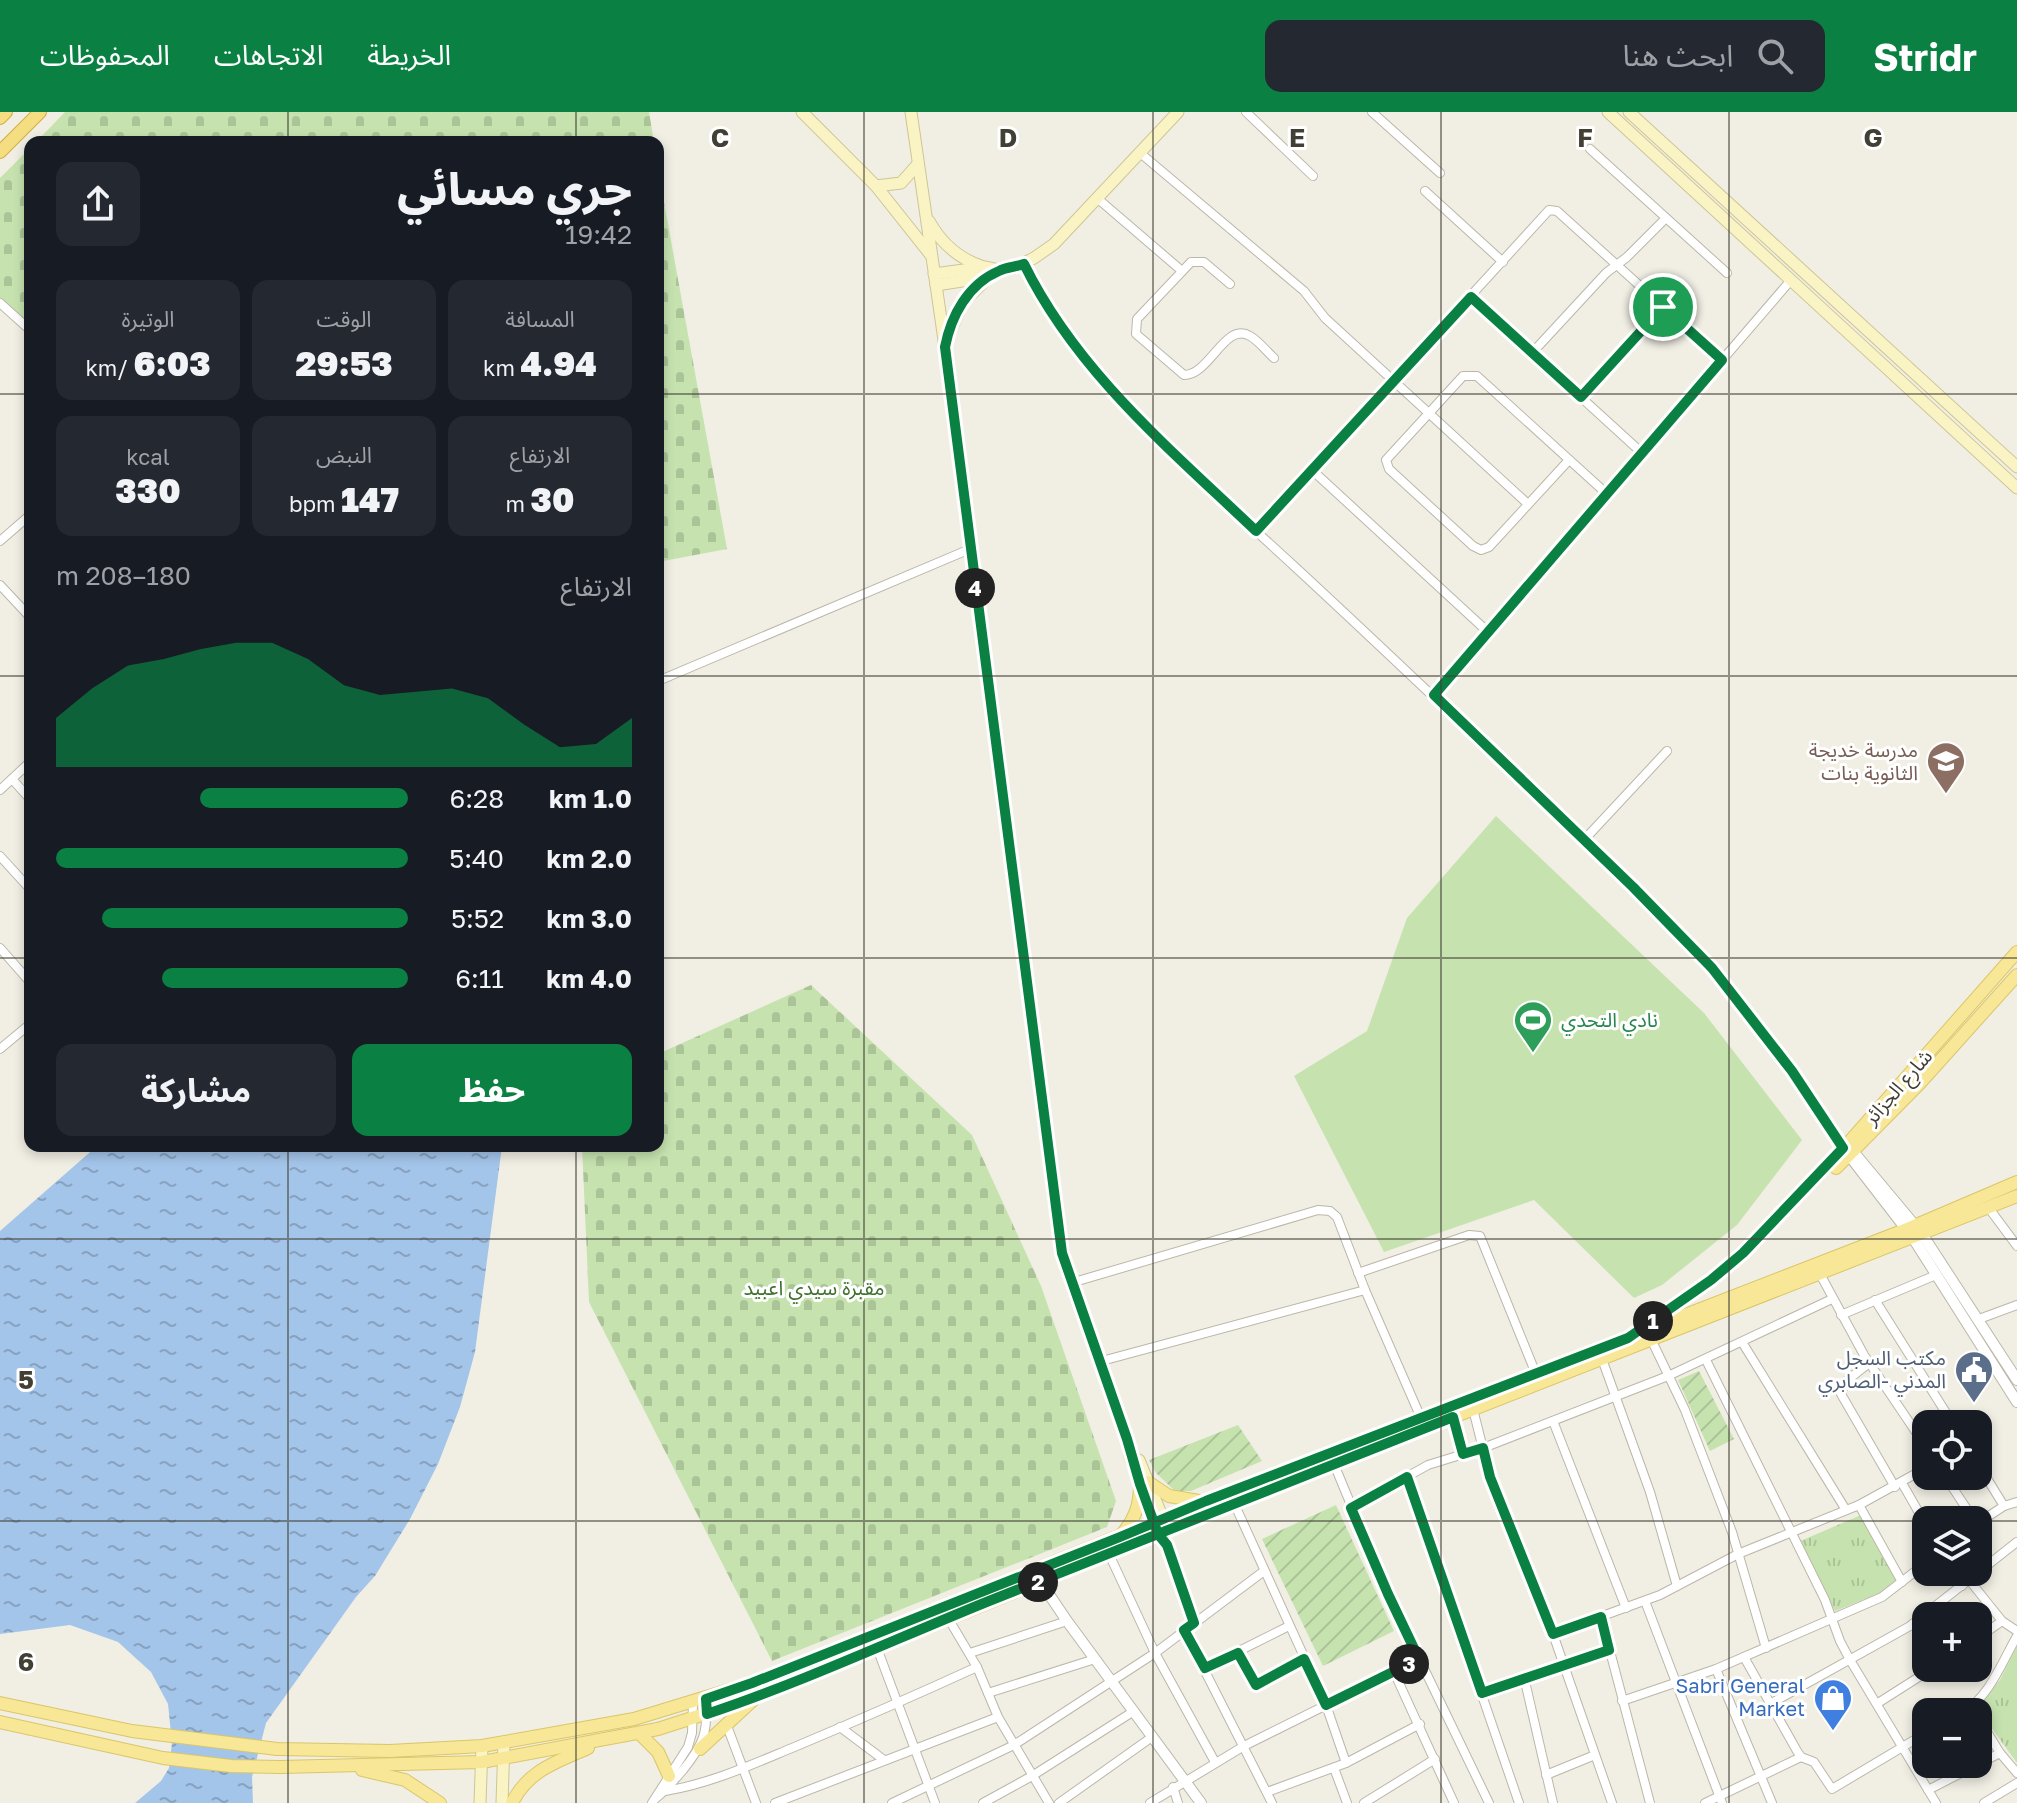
<!DOCTYPE html>
<html lang="ar">
<head>
<meta charset="utf-8">
<style>
  :root { --surface:#171b24; --page:#242831; --text:#f1f3f6; --muted:#9ea1a6; --accent:#0b8043 }
  body { margin:0; font-family:"Golos Text","Noto Sans Arabic",sans-serif; background:var(--page); color:var(--text); direction:rtl; height:100vh; display:flex; flex-direction:column; font-size:30px; white-space:nowrap }
  * { box-sizing:border-box; margin:0 }
  p { font-size:26px; color:var(--muted) }
  .icon { flex:none; width:44px; height:44px; fill:none; stroke:currentColor; stroke-width:2; stroke-linecap:round; stroke-linejoin:round }
  .map { position:relative; flex:1; overflow:hidden; direction:ltr }
  .panel { position:absolute; left:24px; top:24px; width:640px; height:1016px; display:flex; flex-direction:column; background:var(--surface); border-radius:16px; box-shadow:0 4px 12px #0003; direction:rtl }
  .panel>* { flex:none }
  .buttons { position:absolute; left:1912px; top:1298px; display:grid; gap:16px }
  .buttons a { display:grid; place-items:center; width:80px; height:80px; border-radius:16px; background:var(--surface); box-shadow:0 4px 12px #0003; font-size:40px }
  .pin { position:absolute; display:grid; place-items:center; width:68px; height:68px; color:#fff; margin:-34px; border:4px solid #fff; border-radius:50%; box-shadow:0 2px 8px #0007 }
  .km { position:absolute; width:40px; height:40px; margin:-20px; border-radius:50%; background:#222; color:#fff; font-size:22px; line-height:40px; text-align:center }
  .round { display:grid; place-items:center; flex:none; width:84px; height:84px; border-radius:16px; background:var(--page) }
  .overview { display:flex; align-items:center; justify-content:space-between; height:136px; padding:0 32px }
  h1 { font-size:44px; font-weight:800; line-height:60px }
  .figures { display:grid; grid-template-columns:repeat(3,1fr); gap:12px; height:136px; padding:8px 32px }
  .figures div { display:grid; align-content:center; border-radius:16px; background:var(--page); text-align:center }
  .figures b { font-size:34px; font-weight:800 }
  .figures small { font-size:22px; font-weight:400 }
  .figures p { font-size:22px }
  .chart { height:224px; padding:16px 32px }
  .chart p { display:flex; justify-content:space-between }
  .chart svg { width:100%; height:144px; margin-top:8px; fill:var(--accent); opacity:.7 }
  .primary-button { display:flex; gap:16px; margin-top:auto; padding:16px 32px }
  .primary-button a { flex:1; height:92px; border-radius:16px; background:var(--accent); color:#fff; font-size:32px; font-weight:800; line-height:92px; text-align:center }
  .primary-button a+a { background:var(--page); color:var(--text) }
  ul { padding:0 32px; list-style:none; font-size:26px }
  li { display:grid; grid-template-columns:128px 96px 1fr; align-items:center; height:60px }
  li i { height:20px; border-radius:10px; background:var(--accent) }
  header { display:flex; align-items:center; gap:48px; box-sizing:border-box; height:112px; padding:0 40px; background:var(--accent); color:#fff }
  header strong { font-size:38px }
  nav { display:flex; gap:44px; margin-inline-start:auto; font-size:28px }
  .search { width:560px; height:72px; background:var(--page); display:flex; align-items:center; gap:20px; box-sizing:border-box; padding:0 28px; border-radius:16px; color:var(--muted); font-size:30px }
  .map>svg:first-child { display:block }
</style>
</head>
<body>
<header>
<strong>Stridr</strong>
<div class="search"><svg class="icon" aria-label="search" viewBox="0 0 24 24"><circle cx="10" cy="10" r="6"/><path d="M15 15l6 6"/></svg>ابحث هنا</div>
<nav><a>الخريطة</a><a>الاتجاهات</a><a>المحفوظات</a></nav>
</header>
<div class="map">
<svg width="2017" height="1691" viewBox="0 0 2017 1691">
  <defs>
    <pattern id="cemetery-stones" width="16" height="16" patternUnits="userSpaceOnUse" patternTransform="scale(2)"><rect width="16" height="16" fill="#c6e3af"/><path d="M2 7V4a2 2 0 0 1 4 0v3zM10 15v-3a2 2 0 0 1 4 0v3z" fill="#abc497"/></pattern>
    <pattern id="park-tufts" width="24" height="20" patternUnits="userSpaceOnUse" patternTransform="scale(2)"><rect width="24" height="20" fill="#c6e3af"/><path d="M3 7l-1-3M5 7V3M7 7l1-3M15 17l-1-3M17 17v-4M19 17l1-3" fill="none" stroke="#abc497"/></pattern>
    <pattern id="garden-furrows" width="10" height="10" patternUnits="userSpaceOnUse" patternTransform="scale(2)"><rect width="10" height="10" fill="#c6e3af"/><path d="M-1 1l2-2M0 10L10 0M9 11l2-2" fill="none" stroke="#abc497"/></pattern>
    <pattern id="water-ripples" width="26" height="14" patternUnits="userSpaceOnUse" patternTransform="scale(2)"><rect width="26" height="14" fill="#a4c5ea"/><path d="M2 4q2-2 4 0t4 0M15 11q2-2 4 0t4 0" fill="none" stroke="#87a1be"/></pattern>
  </defs>
  <rect width="100%" height="100%" fill="#f1eee4"/>
  <g fill="url(#cemetery-stones)">
    <polygon points="65,0 649,0 654,30 36,30"/>
    <polygon points="30,36 30,213 0,187 0,66"/>
    <polygon points="658,57 727,437 658,450"/>
    <polygon points="811,873 972,1023 1041,1174 1116,1389 1107,1415 772,1549 589,1190 582,1034 658,1034 658,942"/>
  </g>
  <g fill="url(#park-tufts)">
    <polygon points="1861,1403 1898,1469 1878,1482 1835,1499 1798,1430"/>
    <polygon points="2017,1534 2017,1651 1977,1596 2000,1568"/>
  </g>
  <g fill="url(#garden-furrows)">
    <polygon points="1699,1259 1734,1327 1710,1339 1678,1268"/>
    <polygon points="1238,1313 1262,1349 1191,1379 1175,1379 1156,1361 1149,1348"/>
    <polygon points="1336,1393 1394,1519 1323,1554 1262,1427"/>
  </g>
  <polygon fill="#c6e3af" points="1496,704 1704,901 1802,1028 1737,1113 1662,1173 1634,1186 1534,1088 1384,1140 1294,964 1367,919 1407,806"/>
  <polygon fill="url(#water-ripples)" points="97,1034 502,1034 475,1240 460,1295 438,1352 410,1407 375,1464 356,1485 266,1611 252,1665 253,1691 135,1691 161,1669 169,1656 172,1631 168,1592 151,1560 118,1530 70,1513 0,1522 0,1119"/>
  <g fill="none" stroke-linecap="round" stroke-linejoin="round">
    <defs>
      <g id="minor">
        <polyline points="1246,0 1313,64"/>
        <polyline points="1372,0 1440,61"/>
        <polyline points="1590,37 1727,161"/>
        <polyline points="1139,40 1304,179 1325,206 1528,392"/>
        <polyline points="1425,79 1503,150"/>
        <polyline points="1097,86 1182,159"/>
        <path d="M1024,152C1083,272 1197,364 1294,454C1385,538 1474,623 1564,709C1614,756 1665,803 1711,855C1760,910 1805,973 1843,1036"/>
        <path d="M1230,172L1204,150H1191L1137,207L1136,222L1184,263C1210,263 1225,209 1250,224C1259,229 1266,239 1274,246"/>
        <polyline points="1471,185 1642,341"/>
        <polyline points="0,191 30,218"/>
        <polyline points="1532,241 1606,161 1627,145 1666,106"/>
        <polyline points="1581,285 1663,195"/>
        <polyline points="1569,348 1489,435 1481,438 1473,434 1389,357 1386,348 1463,264 1477,264 1607,382"/>
        <polyline points="1312,358 1488,520"/>
        <polyline points="1256,419 1549,98 1557,99 1722,248"/>
        <polyline points="0,429 30,403"/>
        <polyline points="0,473 30,505"/>
        <polyline points="658,569 970,437"/>
        <polyline points="1434,583 1791,168"/>
        <polyline points="12,667 30,687"/>
        <polyline points="0,678 30,650"/>
        <polyline points="1584,728 1667,639"/>
        <polyline points="0,744 30,777"/>
        <polyline points="0,836 30,870"/>
        <polyline points="0,937 30,912"/>
        <polyline points="1988,1095 2017,1134"/>
        <polyline points="1358,1161 1469,1123 1480,1124 1536,1262"/>
        <polyline points="1820,1162 1864,1243 1926,1335"/>
        <polyline points="1071,1171 1318,1098 1330,1099 1337,1105 1365,1178 1421,1306"/>
        <polyline points="1875,1188 1953,1312"/>
        <polyline points="1841,1203 1936,1163"/>
        <polyline points="1979,1207 2017,1193"/>
        <polyline points="1651,1227 1685,1298 1732,1420 1766,1536"/>
        <polyline points="1742,1230 1846,1398"/>
        <polyline points="1602,1247 1650,1380 1677,1474"/>
        <polyline points="1706,1248 1825,1488 1840,1529 1850,1548 1936,1691"/>
        <polyline points="1098,1250 1365,1178"/>
        <polyline points="1869,1251 1845,1270 1841,1282 1895,1375"/>
        <polyline points="1473,1297 1490,1365 1553,1522 1612,1691"/>
        <polyline points="1453,1305 1463,1342"/>
        <polyline points="1553,1309 1626,1496"/>
        <polyline points="1334,1352 1388,1482 1489,1691"/>
        <polyline points="1978,1352 2004,1394 2017,1390"/>
        <polyline points="1945,1364 1974,1408"/>
        <polyline points="1407,1365 1519,1691"/>
        <polyline points="1902,1371 1926,1413"/>
        <polyline points="1234,1391 1326,1593 1346,1651"/>
        <polyline points="1859,1393 1902,1470"/>
        <polyline points="1351,1396 1428,1353 1483,1336 1668,1264 1832,1187"/>
        <polyline points="1978,1411 2004,1394"/>
        <polyline points="1158,1422 1167,1433 1194,1511"/>
        <polyline points="1109,1442 1155,1541 1215,1650"/>
        <polyline points="1954,1460 1962,1474"/>
        <polyline points="1970,1469 2002,1509 2017,1519"/>
        <polyline points="1645,1489 1722,1691"/>
        <polyline points="1601,1505 1650,1691"/>
        <polyline points="948,1506 977,1555 998,1605 1049,1691"/>
        <polyline points="1184,1518 1272,1691"/>
        <polyline points="1553,1522 1660,1483 1738,1442 1859,1393 1926,1356"/>
        <polyline points="1978,1526 2002,1509"/>
        <polyline points="877,1536 935,1691"/>
        <polyline points="970,1541 1067,1509"/>
        <polyline points="1238,1541 1254,1571 1258,1573 1304,1547"/>
        <polyline points="1744,1545 1797,1639 1801,1645 1814,1650 1832,1677 1926,1621"/>
        <polyline points="1205,1556 1289,1514"/>
        <polyline points="1716,1557 1772,1691"/>
        <polyline points="1394,1560 1454,1691"/>
        <polyline points="1524,1565 1553,1691"/>
        <polyline points="988,1581 1095,1547"/>
        <polyline points="1482,1581 1609,1538"/>
        <polyline points="1622,1589 1716,1557 1882,1485 1926,1451"/>
        <polyline points="1878,1591 1933,1556"/>
        <polyline points="1770,1592 1910,1514 2017,1430"/>
        <path d="M1963,1600C1989,1586 2003,1548 2017,1524"/>
        <polyline points="1978,1605 2000,1641 2017,1661"/>
        <polyline points="727,1614 756,1691"/>
        <polyline points="840,1615 884,1648"/>
        <polyline points="1334,1656 1347,1691"/>
        <polyline points="1546,1663 1595,1643"/>
        <polyline points="1173,1675 1178,1691"/>
        <polyline points="1928,1678 2000,1641"/>
        <path d="M665,1679C709,1672 751,1653 792,1636C854,1610 916,1583 977,1555"/>
        <polyline points="1267,1680 1346,1651 1420,1612"/>
        <path d="M656,1686C667,1678 674,1668 683,1658C704,1632 708,1620 706,1587"/>
        <polyline points="652,1691 688,1635 692,1621 693,1591"/>
        <polyline points="775,1691 998,1605"/>
        <polyline points="892,1691 1014,1633 1155,1541 1264,1459"/>
        <polyline points="983,1691 1032,1664 1134,1599"/>
        <polyline points="1059,1691 1152,1625"/>
        <polyline points="1150,1691 1244,1634 1419,1547"/>
        <polyline points="1364,1691 1435,1647"/>
        <polyline points="1705,1691 1801,1645"/>
        <polyline points="1984,1691 2017,1671"/>
      </g>
      <g id="tertiary">
        <polyline points="1845,1038 1913,1126 2017,1290"/>
        <polyline points="1856,1043 1922,1122 2017,1268"/>
        <polyline points="1040,1469 1067,1509 1201,1691"/>
      </g>
      <g id="secondary">
        <polyline points="802,0 876,74 930,142"/>
        <polyline points="911,0 945,235 1058,1119 1071,1171 1127,1327 1130,1344 1156,1417"/>
        <polyline points="1608,0 2017,376"/>
        <polyline points="1629,0 2017,355"/>
        <polyline points="876,74 901,71 918,52"/>
        <path d="M929,109C941,131 958,146 981,154"/>
        <polyline points="934,162 986,155 999,158 1014,156 1034,146 1054,132 1178,0"/>
        <polyline points="936,173 988,165"/>
        <polyline points="947,227 963,190 989,165"/>
        <polyline points="1139,1348 1166,1414"/>
        <polyline points="480,1691 482,1634"/>
        <polyline points="502,1691 504,1630"/>
      </g>
      <g id="primary">
        <polyline points="1836,1056 1920,971 2017,863"/>
        <polyline points="1642,1216 1711,1168 1743,1141 1836,1045 2017,840"/>
        <polyline points="1148,1370 1169,1384 1199,1389"/>
        <path d="M1121,1423C1135,1408 1140,1393 1140,1372"/>
        <polyline points="0,1591 132,1619 277,1637 390,1639 482,1634 634,1607 752,1571 1206,1389 1907,1117 2017,1070"/>
        <polyline points="0,1610 163,1646 231,1654 280,1655 482,1650 658,1617 754,1586 1234,1391 2017,1084"/>
        <polyline points="639,1621 658,1640 669,1664"/>
        <polyline points="700,1637 753,1588"/>
        <polyline points="362,1658 405,1668 440,1691"/>
        <path d="M512,1691C528,1658 557,1650 588,1636"/>
      </g>
      <g id="trunk">
        <polyline points="0,6 6,0"/>
        <polyline points="0,40 40,0"/>
      </g>
    </defs>
    <use href="#minor" stroke="#bbb7a8" stroke-width="10"/>
    <use href="#tertiary" stroke="#bbb7a8" stroke-width="12"/>
    <use href="#secondary" stroke="#cec597" stroke-width="13"/>
    <use href="#primary" stroke="#dac669" stroke-width="14"/>
    <use href="#trunk" stroke="#d1ad3e" stroke-width="14"/>
    <use href="#minor" stroke="#fff" stroke-width="8"/>
    <use href="#tertiary" stroke="#fff" stroke-width="10"/>
    <use href="#secondary" stroke="#faf4c5" stroke-width="11"/>
    <use href="#primary" stroke="#f7e797" stroke-width="12"/>
    <use href="#trunk" stroke="#f5de82" stroke-width="12"/>
  </g>
  <g fill="none" stroke-linecap="round" stroke-linejoin="round">
    <defs>
      <path id="route" d="M1663,195L1722,248L1434,583L1633,775L1712,856L1792,959L1843,1036L1743,1141L1711,1168L1628,1226L1206,1389L1120,1425L752,1571L706,1587L707,1602C803,1570 895,1527 989,1489C1143,1427 1298,1366 1453,1305L1463,1342L1483,1336L1490,1365L1553,1522L1601,1505L1609,1538L1482,1581L1407,1365L1351,1396L1388,1482L1419,1547L1326,1593L1304,1547L1256,1573L1238,1541L1205,1556L1184,1518L1194,1511L1167,1433L1158,1422L1140,1372L1127,1327L1062,1141L945,235C951,204 968,172 999,159C1006,155 1016,155 1024,152C1077,260 1170,337 1256,419L1471,185L1581,285L1663,195"/>
    </defs>
    <use href="#route" stroke="#fff" stroke-width="16"/>
    <use href="#route" stroke="#0b8043" stroke-width="10"/>
  </g>
  <path fill="none" stroke="#423f35" stroke-width="2" stroke-opacity="0.55" d="M288,0V30M576,0V30M864,0V1691M1153,0V1691M1441,0V1691M1729,0V1691M0,282H30M658,282H2017M0,564H30M658,564H2017M0,846H30M658,846H2017M288,1034V1691M576,1034V1691M0,1127H2017M0,1409H1926M1978,1409H2017"/>
  <defs>
    <symbol id="school-pin" viewBox="-11 -11 22 30"><path d="M0 17L-7.5 6A9.5 9.5 0 1 1 7.5 6Z" fill="#8d6e63" stroke="#fff"/><path d="M0-5L7-2L0 1L-7-2ZM-4 1L0 2.5L4 1V4Q0 6-4 4Z" fill="#fff"/></symbol>
    <symbol id="stadium-pin" viewBox="-11 -11 22 30"><path d="M0 17L-7.5 6A9.5 9.5 0 1 1 7.5 6Z" fill="#2e9e5b" stroke="#fff"/><path d="M0-5a6.5 5 0 1 0 0 10a6.5 5 0 1 0 0-10ZM-3.5-1.8h7v3.6h-7Z" fill="#fff"/></symbol>
    <symbol id="civic-pin" viewBox="-11 -11 22 30"><path d="M0 17L-7.5 6A9.5 9.5 0 1 1 7.5 6Z" fill="#5c6f8a" stroke="#fff"/><path d="M-.6-6.5H3V-4.5H.6V-3L4-1V1h2V6H-6V1h2V-1L-.6-3ZM-1.2 2.5V6h2.4V2.5Z" fill="#fff"/></symbol>
    <symbol id="shop-pin" viewBox="-11 -11 22 30"><path d="M0 17L-7.5 6A9.5 9.5 0 1 1 7.5 6Z" fill="#3f7fe0" stroke="#fff"/><path d="M-5-2.5h2.3a2.7 3.5 0 0 1 5.4 0H5L5.5 6h-11ZM-1.5-2.5h3a1.5 2.3 0 0 0-3 0Z" fill="#fff"/></symbol>
  </defs>
  <g fill-rule="evenodd">
    <use href="#school-pin" x="1924" y="627" width="44" height="60"/>
    <use href="#stadium-pin" x="1511" y="886" width="44" height="60"/>
    <use href="#civic-pin" x="1952" y="1236" width="44" height="60"/>
    <use href="#shop-pin" x="1811" y="1564" width="44" height="60"/>
  </g>
  <g text-anchor="middle" stroke-width="6" stroke-linejoin="round" paint-order="stroke">
    <g font-size="20" fill="#785e54" stroke="#fff" text-anchor="end">
      <text x="1918" y="645">مدرسة خديجة<tspan x="1918" dy="23">الثانوية بنات</tspan></text>
    </g>
    <g font-size="20" fill="#27864d" stroke="#fff" text-anchor="start">
      <text x="1561" y="915">نادي التحدي</text>
    </g>
    <g font-size="20" fill="#423f35" stroke="#fff">
      <text transform="translate(1898 975) rotate(-49)" y="7">شارع الجزائر</text>
    </g>
    <g font-size="20" fill="#3e702d" stroke="#fff">
      <text x="814" y="1183">مقبرة سيدي اعبيد</text>
    </g>
    <g font-size="20" fill="#4e5e75" stroke="#fff" text-anchor="end">
      <text x="1946" y="1253">مكتب السجل<tspan x="1946" dy="23">المدني -الصابري</tspan></text>
    </g>
    <g font-size="20" fill="#366cbe" stroke="#fff" text-anchor="end">
      <text x="1805" y="1581">Sabri General<tspan x="1805" dy="23">Market</tspan></text>
    </g>
  </g>
  <g font-size="26" text-anchor="middle" font-weight="bold" fill="#423f35" stroke="#fff" stroke-width="6" stroke-linejoin="round" paint-order="stroke">
    <text x="720" y="35">C</text>
    <text x="1008" y="35">D</text>
    <text x="1297" y="35">E</text>
    <text x="1585" y="35">F</text>
    <text x="1873" y="35">G</text>
    <text x="26" y="1277">5</text>
    <text x="26" y="1559">6</text>
  </g>
</svg>
<div class="buttons">
<a><svg class="icon" aria-label="locate" viewBox="0 0 24 24"><circle cx="12" cy="12" r="6"/><path d="M12 2v4M12 18v4M2 12h4M18 12h4"/></svg></a>
<a><svg class="icon" aria-label="layers" viewBox="0 0 24 24"><path d="M12 4l9 5-9 5-9-5zM3 14l9 5 9-5"/></svg></a>
<a>+</a>
<a>−</a>
</div>
<div class="pin" style="left:1663px;top:195px;background:#1e9e55"><svg class="icon" aria-label="arrive" viewBox="0 0 24 24"><path d="M6 21V4h12l-3 4 3 4H6"/></svg></div>
<b class="km" style="left:1653px;top:1209px">1</b>
<b class="km" style="left:1038px;top:1470px">2</b>
<b class="km" style="left:1409px;top:1552px">3</b>
<b class="km" style="left:975px;top:476px">4</b>
<section class="panel">
<div class="overview"><div><h1>جري مسائي</h1><p>19:42</p></div><a class="round"><svg class="icon" aria-label="share" viewBox="0 0 24 24"><path d="M12 15V3M7 8l5-5 5 5M5 13v7h14v-7"/></svg></a></div>
<div class="figures">
<div><p>المسافة</p><b>4.94<small> km</small></b></div>
<div><p>الوقت</p><b>29:53</b></div>
<div><p>الوتيرة</p><b>6:03<small> /km</small></b></div>
</div>
<div class="figures">
<div><p>الارتفاع</p><b>30<small> m</small></b></div>
<div><p>النبض</p><b>147<small> bpm</small></b></div>
<div><p>kcal</p><b>330</b></div>
</div>
<div class="chart"><p><span>الارتفاع</span>180–208 m</p>
<svg viewBox="0 0 160 44" preserveAspectRatio="none"><path d="M0 44V29L10 20L20 13L30 11L40 8L50 6L60 6L70 11L80 19L90 22L100 21L110 20L120 23L130 31L140 38L150 37L160 29V44z"/></svg>
</div>
<ul>
<li><b>1.0 km</b>6:28<i style="width:59%"></i></li>
<li><b>2.0 km</b>5:40<i style="width:100%"></i></li>
<li><b>3.0 km</b>5:52<i style="width:87%"></i></li>
<li><b>4.0 km</b>6:11<i style="width:70%"></i></li>
</ul>
<div class="primary-button"><a>حفظ</a><a>مشاركة</a></div>
</section>
</div>
</body>
</html>
